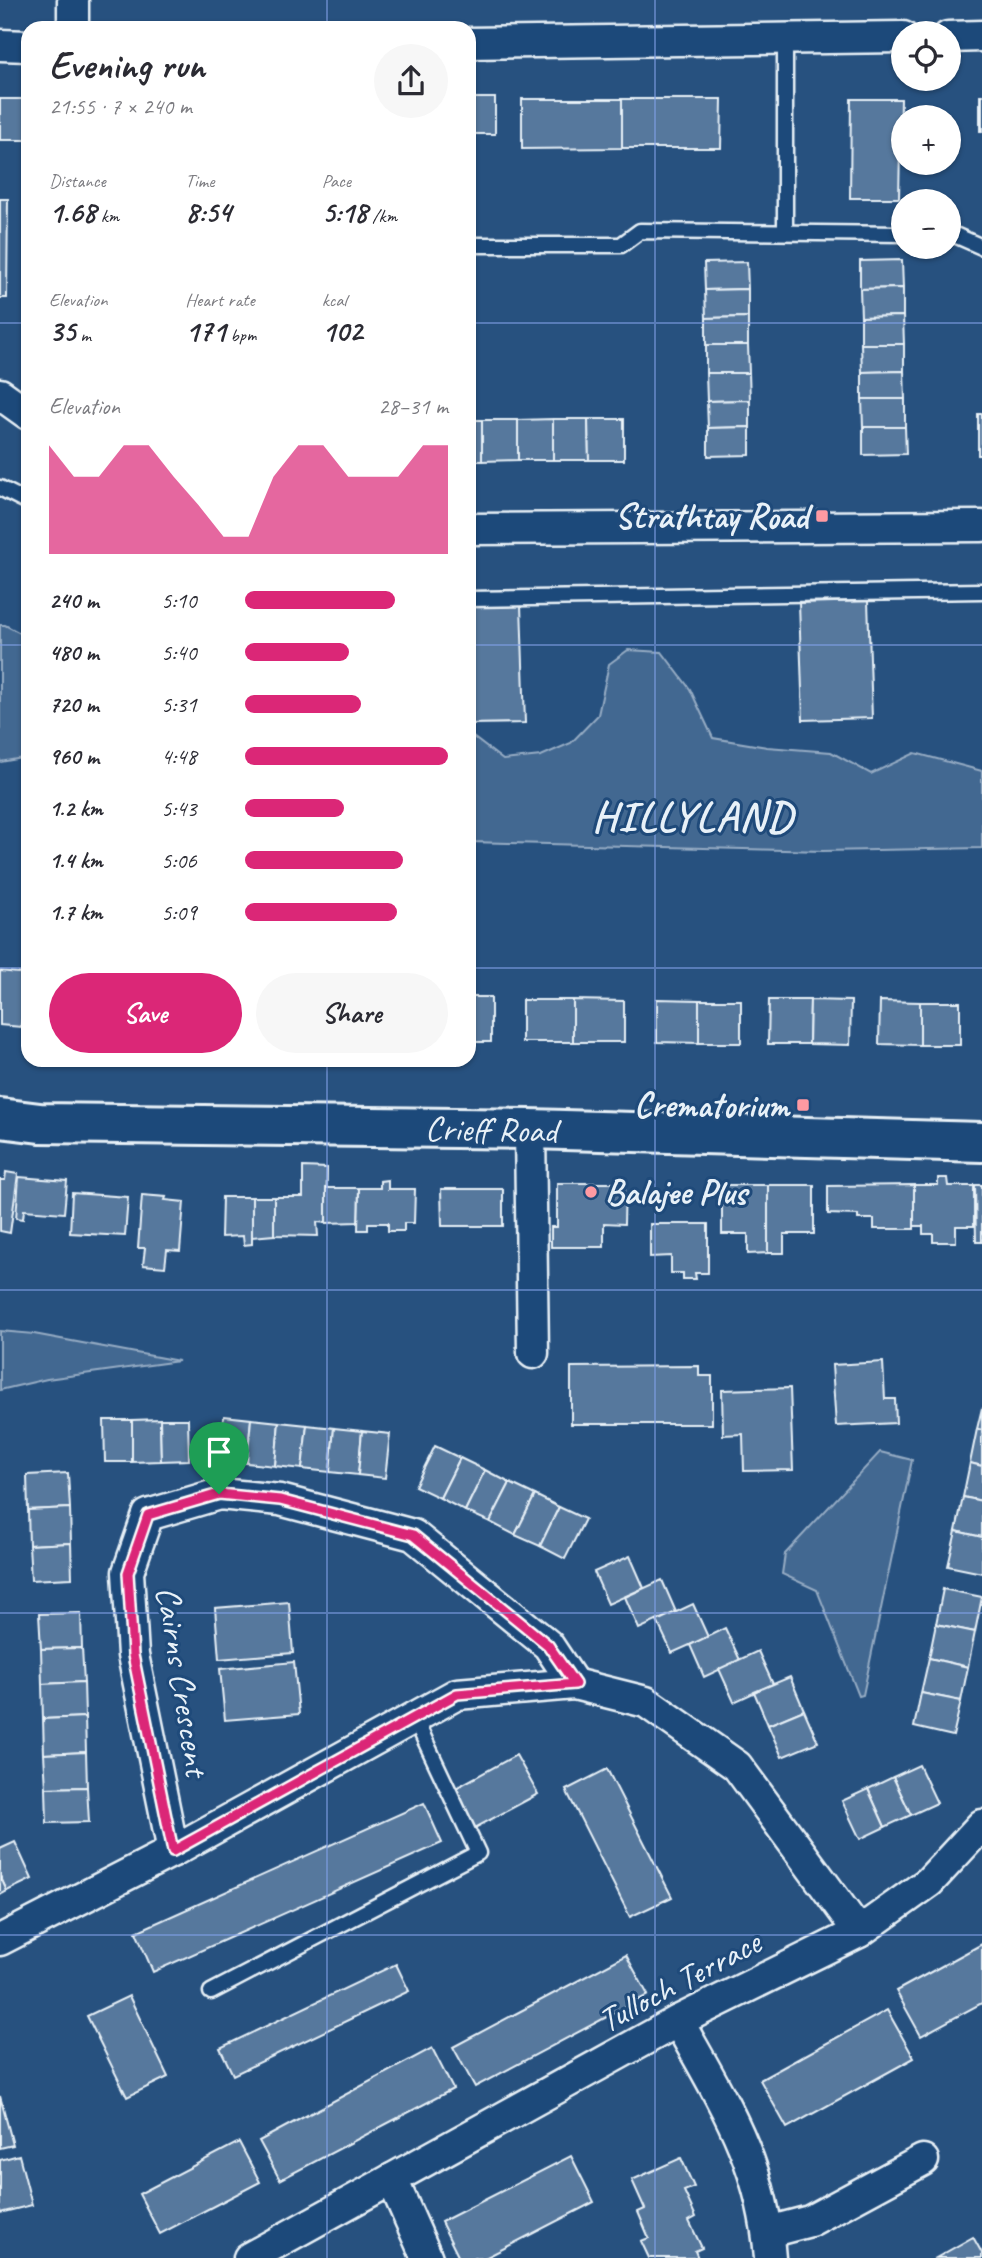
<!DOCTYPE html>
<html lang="en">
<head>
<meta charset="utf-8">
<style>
  :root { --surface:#fff; --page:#f7f7f7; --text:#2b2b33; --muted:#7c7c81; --accent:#db2777 }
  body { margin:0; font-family:Caveat,sans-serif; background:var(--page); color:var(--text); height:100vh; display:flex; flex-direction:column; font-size:26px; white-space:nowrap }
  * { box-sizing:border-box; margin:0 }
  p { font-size:23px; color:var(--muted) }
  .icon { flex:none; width:38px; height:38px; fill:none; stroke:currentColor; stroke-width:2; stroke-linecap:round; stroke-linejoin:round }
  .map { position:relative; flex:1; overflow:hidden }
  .details { position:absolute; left:21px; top:21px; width:455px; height:1046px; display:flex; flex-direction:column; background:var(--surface); border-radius:21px; box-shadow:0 2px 5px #0004 }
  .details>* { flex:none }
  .fabs { position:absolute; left:891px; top:21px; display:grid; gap:14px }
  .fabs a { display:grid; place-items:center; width:70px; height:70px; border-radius:50%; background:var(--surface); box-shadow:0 2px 5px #0004; font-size:35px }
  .pin { position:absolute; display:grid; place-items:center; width:60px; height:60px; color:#fff; margin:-72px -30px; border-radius:50% 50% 50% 0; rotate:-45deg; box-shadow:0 0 7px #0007 }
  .pin .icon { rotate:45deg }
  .round { display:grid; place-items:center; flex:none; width:74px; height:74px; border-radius:37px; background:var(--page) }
  .head { display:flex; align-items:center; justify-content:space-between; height:119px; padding:0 28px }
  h1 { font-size:38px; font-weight:800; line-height:52px }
  .stats { display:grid; grid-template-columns:repeat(3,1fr); gap:10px; height:119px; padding:7px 28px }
  .stats div { display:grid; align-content:center }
  .stats b { font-size:30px; font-weight:800 }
  .stats small { font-size:19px; font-weight:400 }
  .stats p { font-size:19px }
  .chart { height:196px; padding:14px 28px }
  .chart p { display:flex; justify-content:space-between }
  .chart svg { width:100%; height:126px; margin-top:7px; fill:var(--accent); opacity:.7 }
  .button { display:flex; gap:14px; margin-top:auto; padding:14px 28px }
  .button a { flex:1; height:80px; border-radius:42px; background:var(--accent); color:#fff; font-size:28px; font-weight:800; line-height:80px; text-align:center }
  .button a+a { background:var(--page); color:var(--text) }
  ul { padding:0 28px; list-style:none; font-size:23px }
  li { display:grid; grid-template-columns:112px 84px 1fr; align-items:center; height:52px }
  li i { height:18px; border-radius:9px; background:var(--accent) }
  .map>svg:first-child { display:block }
</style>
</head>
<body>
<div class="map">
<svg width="982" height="2258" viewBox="0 0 982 2258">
  <rect width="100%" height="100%" fill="#27517f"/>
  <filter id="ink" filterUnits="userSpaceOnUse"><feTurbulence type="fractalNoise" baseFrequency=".0143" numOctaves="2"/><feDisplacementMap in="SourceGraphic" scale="14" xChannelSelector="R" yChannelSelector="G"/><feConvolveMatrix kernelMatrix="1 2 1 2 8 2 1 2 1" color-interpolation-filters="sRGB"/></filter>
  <g filter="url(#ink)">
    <g fill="#436891" stroke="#96acc4" stroke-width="2">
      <polygon points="0,625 5,625 28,637 28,835 23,758 0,762"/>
      <polygon points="628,650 662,652 690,689 713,738 767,747 831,752 871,774 915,753 982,771 982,848 823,851 469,842 469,737 473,737 503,760 541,756 571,743 598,715 609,664"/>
      <polygon points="0,1331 34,1334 179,1361 47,1379 0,1390"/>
      <polygon points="880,1452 912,1460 863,1695 859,1696 817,1590 782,1574 785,1554"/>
    </g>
    <g fill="#57789d" stroke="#e8f1f8" stroke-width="2">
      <rect x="980" y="95" width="2" height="36"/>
      <rect x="469" y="98" width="26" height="36"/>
      <rect x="0" y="99" width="28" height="41"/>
      <polygon points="522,99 622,99 622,148 522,149"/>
      <polygon points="622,99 722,99 721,148 622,148"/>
      <polygon points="851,99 901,99 899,198 850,198"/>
      <polygon points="0,199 8,199 7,298 0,298"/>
      <polygon points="902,260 903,288 860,289 860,261"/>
      <polygon points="747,262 748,289 705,290 704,263"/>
      <polygon points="903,288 903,316 861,317 860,289"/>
      <polygon points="748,289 748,317 706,318 705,290"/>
      <polygon points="903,316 904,344 861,344 861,317"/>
      <polygon points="748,317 748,345 706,345 706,318"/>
      <polygon points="861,344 904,344 904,371 862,372"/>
      <polygon points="706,345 748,345 749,373 706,373"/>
      <polygon points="904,371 905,399 862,399 862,372"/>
      <polygon points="706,373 749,373 750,400 707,401"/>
      <polygon points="862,399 905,399 905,427 863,427"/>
      <polygon points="750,400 750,427 708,428 707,401"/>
      <rect x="978" y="414" width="4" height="41"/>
      <polygon points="553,419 553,460 518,460 518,420"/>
      <polygon points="553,419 588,419 589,460 553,460"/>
      <polygon points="588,419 624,419 624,460 589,460"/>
      <rect x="469" y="420" width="13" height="41"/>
      <polygon points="482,420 518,420 518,460 482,461"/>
      <polygon points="750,427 750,455 708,456 708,428"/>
      <polygon points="863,427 905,427 906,454 863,455"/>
      <polygon points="868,601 872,718 803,720 799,603"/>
      <polygon points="521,605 525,723 469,724 469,607"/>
      <polygon points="0,971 27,974 21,1027 0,1025"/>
      <rect x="469" y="997" width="22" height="45"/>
      <polygon points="657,999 699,1000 699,1043 657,1042"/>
      <rect x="522" y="1000" width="51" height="42"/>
      <polygon points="573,1000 624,1001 624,1042 573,1042"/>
      <rect x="699" y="1000" width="42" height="43"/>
      <polygon points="769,1000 810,1000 809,1044 768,1044"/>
      <polygon points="810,1000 851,1001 850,1045 809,1044"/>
      <polygon points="880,1001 920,1002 920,1045 879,1044"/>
      <rect x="920" y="1002" width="40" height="43"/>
      <polygon points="303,1167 327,1168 326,1223 317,1222 318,1236 274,1235 274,1197 303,1197"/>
      <polygon points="6,1172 18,1174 10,1233 0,1231 0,1180 5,1180"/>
      <polygon points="19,1177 67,1181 64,1213 24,1210 23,1219 16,1218"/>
      <polygon points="938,1178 947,1178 948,1186 974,1186 974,1226 956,1226 956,1242 933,1242 933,1234 923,1234 923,1226 914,1226 914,1185 938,1185"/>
      <polygon points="388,1180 388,1189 415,1189 414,1223 404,1223 404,1231 388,1231 388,1223 368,1223 368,1230 358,1230 359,1188 380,1188 380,1181"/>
      <polygon points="557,1183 625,1183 624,1224 604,1223 604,1247 551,1247 551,1227 557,1227"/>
      <polygon points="722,1185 768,1185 768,1253 748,1254 748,1234 722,1234"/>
      <polygon points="768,1185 814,1185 814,1234 784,1234 784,1253 768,1253"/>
      <polygon points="914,1185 914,1229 874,1229 874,1219 858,1219 858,1215 828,1214 828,1186"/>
      <polygon points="975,1185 982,1185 982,1242 976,1242"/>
      <polygon points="326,1188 359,1188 358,1222 326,1223"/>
      <polygon points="441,1189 503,1189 503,1226 442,1226"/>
      <polygon points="72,1193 128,1197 125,1236 70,1233"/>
      <polygon points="142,1195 166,1197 165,1200 184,1202 180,1251 167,1250 165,1267 143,1265 145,1248 138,1248"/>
      <polygon points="222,1197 252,1197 252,1244 244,1245 243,1236 221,1237"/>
      <polygon points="252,1197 274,1197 274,1235 252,1237"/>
      <polygon points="650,1224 708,1224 708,1273 695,1273 696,1279 683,1279 683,1273 671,1273 671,1256 650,1257"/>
      <polygon points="883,1362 885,1399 895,1399 896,1423 836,1426 832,1365"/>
      <polygon points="699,1366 699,1376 712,1376 712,1424 571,1424 571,1367"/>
      <polygon points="790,1388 793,1470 744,1471 743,1434 723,1435 722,1390"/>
      <polygon points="982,1408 982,1430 977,1429"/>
      <polygon points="224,1416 251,1419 247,1463 219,1460"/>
      <polygon points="160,1419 161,1461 132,1462 132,1420"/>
      <polygon points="160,1419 188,1419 189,1460 161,1461"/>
      <polygon points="251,1419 279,1422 275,1466 247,1463"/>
      <polygon points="104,1420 132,1420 132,1462 105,1462"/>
      <polygon points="279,1422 307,1425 302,1469 275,1466"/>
      <polygon points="307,1425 334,1428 330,1472 302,1469"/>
      <polygon points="334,1428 362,1431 358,1475 330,1472"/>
      <polygon points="977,1429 982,1430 982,1466 970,1463"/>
      <polygon points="362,1431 390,1434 385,1478 358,1475"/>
      <polygon points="435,1446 460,1458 440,1498 415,1486"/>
      <polygon points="460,1458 485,1470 465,1511 440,1498"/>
      <polygon points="970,1463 982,1466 982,1501 963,1497"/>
      <polygon points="485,1470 510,1483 490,1522 465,1511"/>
      <polygon points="68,1473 70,1508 28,1510 27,1475"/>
      <polygon points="510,1483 535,1495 515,1535 490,1522"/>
      <polygon points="535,1495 559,1507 540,1546 515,1535"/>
      <polygon points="963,1497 982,1501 982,1537 956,1531"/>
      <polygon points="559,1507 585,1519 565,1559 540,1546"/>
      <polygon points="70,1508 71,1543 29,1545 28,1510"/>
      <polygon points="956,1531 982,1537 982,1573 948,1566"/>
      <polygon points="71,1543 72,1578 31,1580 29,1545"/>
      <polygon points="630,1556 644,1588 608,1604 594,1572"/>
      <polygon points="662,1580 676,1612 639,1629 625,1597"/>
      <polygon points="943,1589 982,1597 975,1632 936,1624"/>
      <polygon points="289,1602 293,1653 219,1659 215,1608"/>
      <polygon points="693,1604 708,1637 672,1653 657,1621"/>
      <polygon points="81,1613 82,1648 41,1649 39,1614"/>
      <polygon points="936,1624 975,1632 968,1667 929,1658"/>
      <polygon points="725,1628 740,1660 704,1677 690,1645"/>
      <polygon points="82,1648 84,1682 42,1684 41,1649"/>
      <polygon points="758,1651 773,1684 734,1702 719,1669"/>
      <polygon points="929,1658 968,1667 961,1701 921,1693"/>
      <polygon points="294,1662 299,1714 225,1720 220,1669"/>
      <polygon points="790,1677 804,1710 768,1725 754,1692"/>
      <polygon points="84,1682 85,1717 43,1719 42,1684"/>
      <polygon points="921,1693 961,1701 953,1736 914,1727"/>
      <polygon points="804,1710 818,1742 782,1757 768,1725"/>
      <polygon points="85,1717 86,1752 44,1754 43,1719"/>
      <polygon points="86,1752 87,1787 46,1788 44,1754"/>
      <polygon points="516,1755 538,1794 475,1828 454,1789"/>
      <polygon points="919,1765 937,1803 911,1815 893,1777"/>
      <polygon points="607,1769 672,1897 630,1917 566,1790"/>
      <polygon points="893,1777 911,1815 885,1827 868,1789"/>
      <polygon points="87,1787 89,1822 47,1823 46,1788"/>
      <polygon points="868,1789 885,1827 860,1839 842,1801"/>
      <polygon points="424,1803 442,1843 153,1972 136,1932"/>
      <polygon points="15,1842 32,1879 7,1891 0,1876 0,1849"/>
      <polygon points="0,1876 7,1891 0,1895"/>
      <polygon points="982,1944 982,2003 921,2036 896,1991"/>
      <polygon points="626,1955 648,1995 475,2087 453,2047"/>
      <polygon points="396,1964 409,1991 233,2075 220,2048"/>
      <polygon points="129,1996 168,2077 127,2097 87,2016"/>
      <polygon points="887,2010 914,2058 787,2128 760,2080"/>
      <polygon points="432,2048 453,2089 280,2180 259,2141"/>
      <polygon points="0,2096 13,2145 0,2148"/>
      <polygon points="239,2142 260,2182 160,2234 139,2194"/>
      <polygon points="19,2155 32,2205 0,2213 0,2160"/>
      <polygon points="571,2156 594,2202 485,2258 459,2258 441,2222"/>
      <polygon points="681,2158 694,2187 684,2191 696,2217 689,2221 702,2248 695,2251 698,2258 649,2258 641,2241 649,2238 638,2212 645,2209 632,2180"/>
      <polygon points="973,2237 982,2253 982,2258 936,2258"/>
    </g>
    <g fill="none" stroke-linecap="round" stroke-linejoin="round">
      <defs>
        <g id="lane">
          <polyline points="785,38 785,231"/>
          <polyline points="948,235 957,236 982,247"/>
          <polyline points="469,245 621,245 640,231 903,234"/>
          <polyline points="0,488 28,502"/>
          <polyline points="469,599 982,591"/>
          <polyline points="211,1992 478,1853 414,1717"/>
        </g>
        <g id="street">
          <polyline points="73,0 73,28"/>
          <polyline points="948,37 982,36"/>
          <polyline points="469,43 903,37"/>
          <polyline points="0,45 28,46"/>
          <polyline points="0,394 28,414"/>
          <polyline points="469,529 982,526"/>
          <polyline points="530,1129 533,1353"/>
          <polyline points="173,1851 133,1655 128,1572 148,1515 219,1494 280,1500 413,1535 548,1645 574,1684"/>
          <polyline points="0,1940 173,1851 457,1694 574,1684 646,1702 737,1766 859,1932"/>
          <path d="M678,2021C723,2102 763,2163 770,2258"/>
          <polyline points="392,2179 427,2258"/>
          <polyline points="768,2232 810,2221 923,2160"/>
          <polyline points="249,2258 678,2021 859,1932 929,1882 982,1825"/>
        </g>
        <polyline id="primary" points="0,1118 40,1123 530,1129 982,1142"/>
      </defs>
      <use href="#lane" stroke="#e8f1f8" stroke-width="19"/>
      <use href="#street" stroke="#e8f1f8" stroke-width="35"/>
      <use href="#primary" stroke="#e8f1f8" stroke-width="44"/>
      <use href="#lane" stroke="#1f4a7a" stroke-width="14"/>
      <use href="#street" stroke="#1f4a7a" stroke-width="30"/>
      <use href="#primary" stroke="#1f4a7a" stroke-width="38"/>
    </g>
  </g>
  <g fill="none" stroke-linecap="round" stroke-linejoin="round" filter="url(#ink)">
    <defs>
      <polygon id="route" points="219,1494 280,1500 413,1535 548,1645 575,1684 457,1694 173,1851 133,1655 128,1573 148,1515"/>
    </defs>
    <use href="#route" stroke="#fff" stroke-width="14"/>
    <use href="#route" stroke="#db2777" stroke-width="9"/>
  </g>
  <path fill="none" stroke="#82a0e8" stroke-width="2" stroke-opacity="0.55" d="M327,0V28M655,0V2258M0,323H28M469,323H982M0,645H28M469,645H982M0,968H28M469,968H982M327,1060V2258M0,1290H982M0,1613H982M0,1935H982"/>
  <g fill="#ff9aa2" stroke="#1f4a7a" stroke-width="2.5">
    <rect x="815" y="509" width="14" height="14" rx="3.5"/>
    <rect x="796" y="1098" width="14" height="14" rx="3.5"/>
    <circle cx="591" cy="1192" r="7"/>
  </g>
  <g text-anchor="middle" stroke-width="6" stroke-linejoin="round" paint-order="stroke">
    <g font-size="35" font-weight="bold" fill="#e8f1f8" stroke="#1f4a7a" text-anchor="end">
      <text x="808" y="528">Strathtay Road</text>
      <text x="789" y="1117">Crematorium</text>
      <text x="605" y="1204" text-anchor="start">Balajee Plus</text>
    </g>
    <g font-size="35" fill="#e8f1f8" stroke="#1f4a7a">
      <text transform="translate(491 1129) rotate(1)" y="12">Crieff Road</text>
      <text transform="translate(183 1681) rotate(81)" y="12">Cairns Crescent</text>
      <text transform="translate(679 1981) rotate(-28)" y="12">Tulloch Terrace</text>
    </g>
    <g font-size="42" font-weight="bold" letter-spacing="2" fill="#e8f1f8" stroke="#1f4a7a">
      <text x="693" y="830">HILLYLAND</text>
    </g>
  </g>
</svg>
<div class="fabs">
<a><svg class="icon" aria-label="locate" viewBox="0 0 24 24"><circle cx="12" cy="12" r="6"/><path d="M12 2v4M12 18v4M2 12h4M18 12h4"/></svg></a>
<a>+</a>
<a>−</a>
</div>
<div class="pin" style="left:219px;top:1494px;background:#1e9e55"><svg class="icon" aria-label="arrive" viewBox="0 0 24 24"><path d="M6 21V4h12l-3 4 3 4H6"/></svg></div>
<section class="details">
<div class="head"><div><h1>Evening run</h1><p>21:55 · 7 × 240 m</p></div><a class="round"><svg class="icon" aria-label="share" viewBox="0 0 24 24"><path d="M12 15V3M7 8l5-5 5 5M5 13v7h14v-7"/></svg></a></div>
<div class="stats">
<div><p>Distance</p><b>1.68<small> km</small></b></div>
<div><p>Time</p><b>8:54</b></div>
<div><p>Pace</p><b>5:18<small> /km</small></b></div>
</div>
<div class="stats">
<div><p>Elevation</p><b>35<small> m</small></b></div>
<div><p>Heart rate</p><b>171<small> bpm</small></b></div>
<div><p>kcal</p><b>102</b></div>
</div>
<div class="chart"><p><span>Elevation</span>28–31 m</p>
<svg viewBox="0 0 160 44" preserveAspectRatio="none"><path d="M0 44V6L10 17L20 17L30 6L40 6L50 17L60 27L70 38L80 38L90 17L100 6L110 6L120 17L130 17L140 17L150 6L160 6V44z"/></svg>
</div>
<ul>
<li><b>240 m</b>5:10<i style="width:74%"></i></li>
<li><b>480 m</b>5:40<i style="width:51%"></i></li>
<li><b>720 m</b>5:31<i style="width:57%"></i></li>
<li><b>960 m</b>4:48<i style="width:100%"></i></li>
<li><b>1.2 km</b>5:43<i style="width:49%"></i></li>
<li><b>1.4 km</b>5:06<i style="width:78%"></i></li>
<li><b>1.7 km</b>5:09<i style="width:75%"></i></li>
</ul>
<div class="button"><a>Save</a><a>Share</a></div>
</section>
</div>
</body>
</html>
